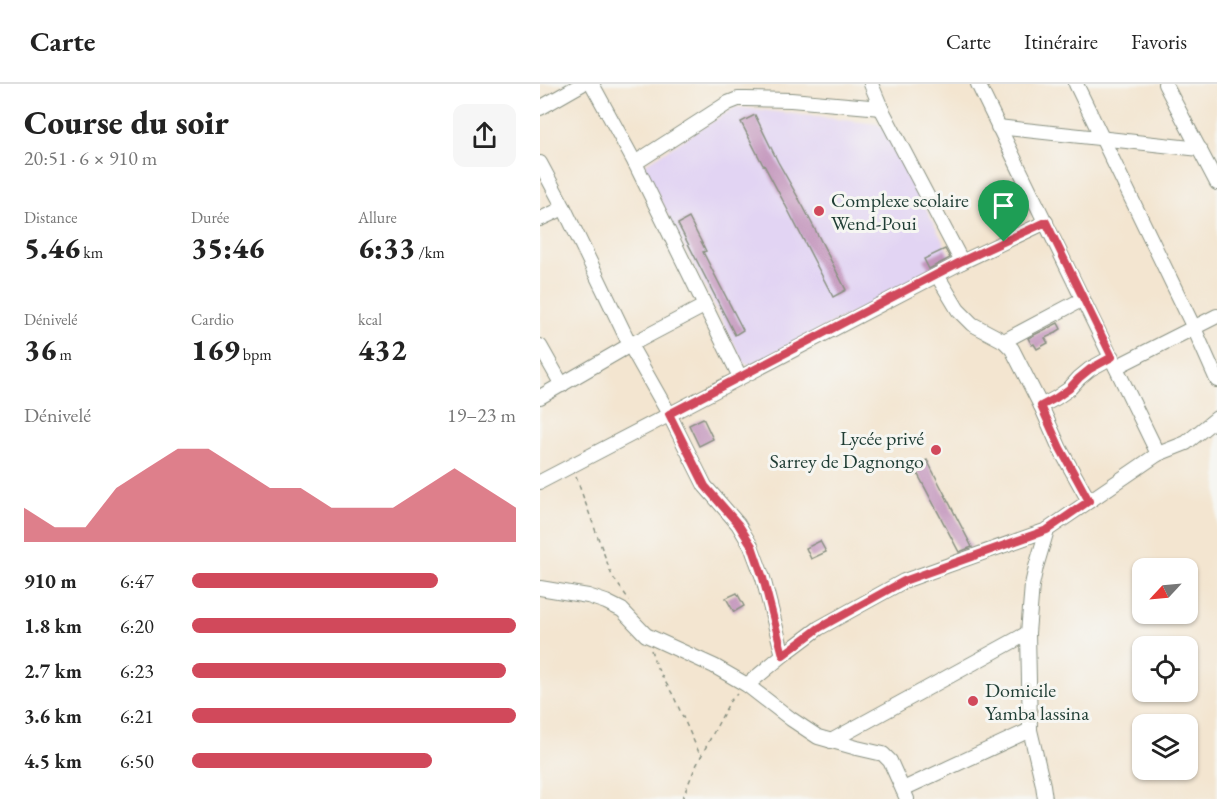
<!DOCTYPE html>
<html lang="fr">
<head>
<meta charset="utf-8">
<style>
  :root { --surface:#fff; --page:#f6f6f6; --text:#222; --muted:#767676; --line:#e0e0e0; --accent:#d1495b }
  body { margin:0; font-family:"EB Garamond",serif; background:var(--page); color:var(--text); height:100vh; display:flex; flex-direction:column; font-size:22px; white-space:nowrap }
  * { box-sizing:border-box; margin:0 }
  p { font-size:20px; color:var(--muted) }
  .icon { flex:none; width:33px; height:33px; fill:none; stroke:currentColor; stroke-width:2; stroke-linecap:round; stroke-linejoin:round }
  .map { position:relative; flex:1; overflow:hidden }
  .panel { display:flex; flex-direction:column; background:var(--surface); width:540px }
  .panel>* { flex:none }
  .needle { width:39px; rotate:244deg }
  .tools { position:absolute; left:592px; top:474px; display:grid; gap:12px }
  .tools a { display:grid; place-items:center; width:66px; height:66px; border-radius:12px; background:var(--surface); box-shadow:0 2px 4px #0004; font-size:30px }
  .pin { position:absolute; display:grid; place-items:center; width:51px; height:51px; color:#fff; margin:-62px -26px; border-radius:50% 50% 50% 0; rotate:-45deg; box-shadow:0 0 6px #0007 }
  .pin .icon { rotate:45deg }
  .round { display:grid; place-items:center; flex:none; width:63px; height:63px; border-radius:12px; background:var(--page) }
  .summary { display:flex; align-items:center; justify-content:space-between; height:102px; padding:0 24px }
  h1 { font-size:33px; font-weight:800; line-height:45px }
  .stats { display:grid; grid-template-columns:repeat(3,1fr); gap:9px; height:102px; padding:6px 24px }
  .stats div { display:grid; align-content:center }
  .stats b { font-size:30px; font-weight:800 }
  .stats small { font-size:16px; font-weight:400 }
  .stats p { font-size:16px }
  .chart { height:168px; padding:12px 24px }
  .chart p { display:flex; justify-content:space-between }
  .chart svg { width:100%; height:108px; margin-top:6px; fill:var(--accent); opacity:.7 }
  ul { padding:0 24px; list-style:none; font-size:20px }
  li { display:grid; grid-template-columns:96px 72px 1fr; align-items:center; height:45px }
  li i { height:15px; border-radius:8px; background:var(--accent) }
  header { display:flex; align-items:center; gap:36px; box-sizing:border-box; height:84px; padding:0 30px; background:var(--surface); border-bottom:2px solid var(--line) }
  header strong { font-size:28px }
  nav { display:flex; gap:33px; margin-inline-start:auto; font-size:21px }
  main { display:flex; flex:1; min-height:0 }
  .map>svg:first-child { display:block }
</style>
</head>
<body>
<header>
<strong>Carte</strong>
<nav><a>Carte</a><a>Itinéraire</a><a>Favoris</a></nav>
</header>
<main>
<section class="panel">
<div class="summary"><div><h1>Course du soir</h1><p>20:51 · 6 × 910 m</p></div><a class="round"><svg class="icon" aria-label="share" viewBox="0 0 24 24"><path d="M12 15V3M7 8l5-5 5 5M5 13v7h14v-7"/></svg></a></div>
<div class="stats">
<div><p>Distance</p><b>5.46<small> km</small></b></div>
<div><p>Durée</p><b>35:46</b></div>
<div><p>Allure</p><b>6:33<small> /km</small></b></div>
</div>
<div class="stats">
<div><p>Dénivelé</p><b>36<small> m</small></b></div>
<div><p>Cardio</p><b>169<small> bpm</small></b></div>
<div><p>kcal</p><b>432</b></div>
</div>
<div class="chart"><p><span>Dénivelé</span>19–23 m</p>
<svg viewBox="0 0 160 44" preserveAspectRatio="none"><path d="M0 44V30L10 38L20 38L30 22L40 14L50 6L60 6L70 14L80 22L90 22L100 30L110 30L120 30L130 22L140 14L150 22L160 30V44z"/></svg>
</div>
<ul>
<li><b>910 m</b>6:47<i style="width:76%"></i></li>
<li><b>1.8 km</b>6:20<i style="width:100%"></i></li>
<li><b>2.7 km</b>6:23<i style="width:97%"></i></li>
<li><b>3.6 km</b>6:21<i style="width:100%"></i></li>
<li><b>4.5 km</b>6:50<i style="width:74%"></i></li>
</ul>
</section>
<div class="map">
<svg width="677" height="715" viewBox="0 0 677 715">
  <rect width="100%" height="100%" fill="#f6f6f2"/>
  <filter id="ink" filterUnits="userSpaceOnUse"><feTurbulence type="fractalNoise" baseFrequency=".0167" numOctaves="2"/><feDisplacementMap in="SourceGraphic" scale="12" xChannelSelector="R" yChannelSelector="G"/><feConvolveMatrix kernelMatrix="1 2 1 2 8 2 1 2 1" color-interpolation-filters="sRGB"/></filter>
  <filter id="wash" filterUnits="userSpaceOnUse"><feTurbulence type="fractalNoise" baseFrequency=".008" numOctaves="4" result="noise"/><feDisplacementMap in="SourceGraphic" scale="24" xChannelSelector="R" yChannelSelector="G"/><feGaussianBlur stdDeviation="1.35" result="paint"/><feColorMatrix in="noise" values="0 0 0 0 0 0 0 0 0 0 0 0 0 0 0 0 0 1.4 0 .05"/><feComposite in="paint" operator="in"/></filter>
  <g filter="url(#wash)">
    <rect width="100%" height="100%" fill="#f3e5d0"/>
    <polygon fill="#e2d4f3" points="196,23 337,40 344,44 411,173 408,180 210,282 204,279 104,84 105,80"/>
    <g id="blocks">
      <g fill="#c395bc">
        <polygon points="215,31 238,78 264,124 306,206 293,213 248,126 224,81 223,81 201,38"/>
        <polygon points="149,134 166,167 163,168 203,246 195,251 138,140"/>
        <polygon points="405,165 410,174 389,185 384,175"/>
        <polygon points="518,239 521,245 516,248 516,249 505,254 508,259 497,265 494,260 492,261 488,254"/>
        <polygon points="163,334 173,355 159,362 149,341"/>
        <polygon points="387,376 432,463 419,468 374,383"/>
        <polygon points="280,457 286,468 271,475 266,464"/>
        <polygon points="197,509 204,522 194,528 186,514"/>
      </g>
    </g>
  </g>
  <g filter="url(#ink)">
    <use href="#blocks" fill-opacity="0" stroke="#899182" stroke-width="1.5"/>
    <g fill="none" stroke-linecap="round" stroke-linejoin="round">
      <defs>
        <g id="minor">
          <polyline points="52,0 95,79 200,293"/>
          <polyline points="331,0 341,24 422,178"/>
          <polyline points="438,0 618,370"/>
          <polyline points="536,0 654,244 677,296"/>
          <polyline points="625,0 677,99"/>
          <polyline points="0,24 42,0"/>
          <polyline points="458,43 660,65"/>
          <polyline points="0,79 24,124 90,261 129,330 165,402 198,440 211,462 223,494 243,571"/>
          <polyline points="95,79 188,19 198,15 206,15 251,16 341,24"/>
          <polyline points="0,135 24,124"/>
          <polyline points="397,191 418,226 432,240 464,257 472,265 501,322 520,365 549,417"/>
          <polyline points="464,257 543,215"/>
          <polyline points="0,262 22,301"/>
          <polyline points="576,283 677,232"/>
          <polyline points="0,313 90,261 164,222"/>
          <polyline points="501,322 516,314 529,305 539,294 550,285 572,273"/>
          <polyline points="0,398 422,178 506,138"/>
          <polyline points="0,504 48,512 66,518 82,526 106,551 174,582 207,601 251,635 278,653 317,664 343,670 350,677 367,715"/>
          <polyline points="207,601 243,571 279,544 364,497 507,446"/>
          <polyline points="291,657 488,549"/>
          <polyline points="363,705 490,646"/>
          <polyline points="505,715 503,701 490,646 488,549 492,501 496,483 507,446 618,370 646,359 677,334"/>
        </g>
      </defs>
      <use href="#minor" stroke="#899182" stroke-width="16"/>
      <g stroke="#899182" stroke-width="1.5" stroke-dasharray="4.5 4.5" stroke-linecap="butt">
        <polyline points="36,393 72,492 90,517"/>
        <polyline points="111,566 116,582 133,611 161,673"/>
        <polyline points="142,715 155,684 190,617 197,610"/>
      </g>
      <use href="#minor" stroke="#fff" stroke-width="14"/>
    </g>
  </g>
  <g fill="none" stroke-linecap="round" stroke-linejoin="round" filter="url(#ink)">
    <defs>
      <polygon id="route" points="506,138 572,273 550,285 539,294 529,305 516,314 501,322 520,364 549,417 507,446 364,497 279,544 243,571 223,494 212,462 198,440 165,402 129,330 422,177"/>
    </defs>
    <use href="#route" stroke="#fff" stroke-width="12"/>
    <use href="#route" stroke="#d1495b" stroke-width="8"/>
  </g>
  <g fill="#d1495b" stroke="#f6f6f2" stroke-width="2">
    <circle cx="279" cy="127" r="6"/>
    <circle cx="396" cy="366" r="6"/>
    <circle cx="433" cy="617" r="6"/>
  </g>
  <g text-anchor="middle" stroke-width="6" stroke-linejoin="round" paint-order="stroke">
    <g font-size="20" fill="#1f3d34" stroke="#f6f6f2" text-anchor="start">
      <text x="291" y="123">Complexe scolaire<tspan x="291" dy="23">Wend-Poui</tspan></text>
      <text x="384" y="361" text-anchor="end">Lycée privé<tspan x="384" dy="23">Sarrey de Dagnongo</tspan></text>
      <text x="445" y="613">Domicile<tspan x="445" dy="23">Yamba lassina</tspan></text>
    </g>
  </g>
</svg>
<div class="tools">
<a><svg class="needle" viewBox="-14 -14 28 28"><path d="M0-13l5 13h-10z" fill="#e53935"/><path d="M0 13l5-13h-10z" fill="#767676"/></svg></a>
<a><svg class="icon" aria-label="locate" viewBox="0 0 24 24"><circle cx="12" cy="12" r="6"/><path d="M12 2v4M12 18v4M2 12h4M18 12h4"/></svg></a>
<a><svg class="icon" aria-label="layers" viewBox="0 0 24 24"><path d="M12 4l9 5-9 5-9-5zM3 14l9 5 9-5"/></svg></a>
</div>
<div class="pin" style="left:464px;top:158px;background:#1e9e55"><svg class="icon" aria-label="arrive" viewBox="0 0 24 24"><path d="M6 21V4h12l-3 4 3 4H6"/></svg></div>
</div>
</main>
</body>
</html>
